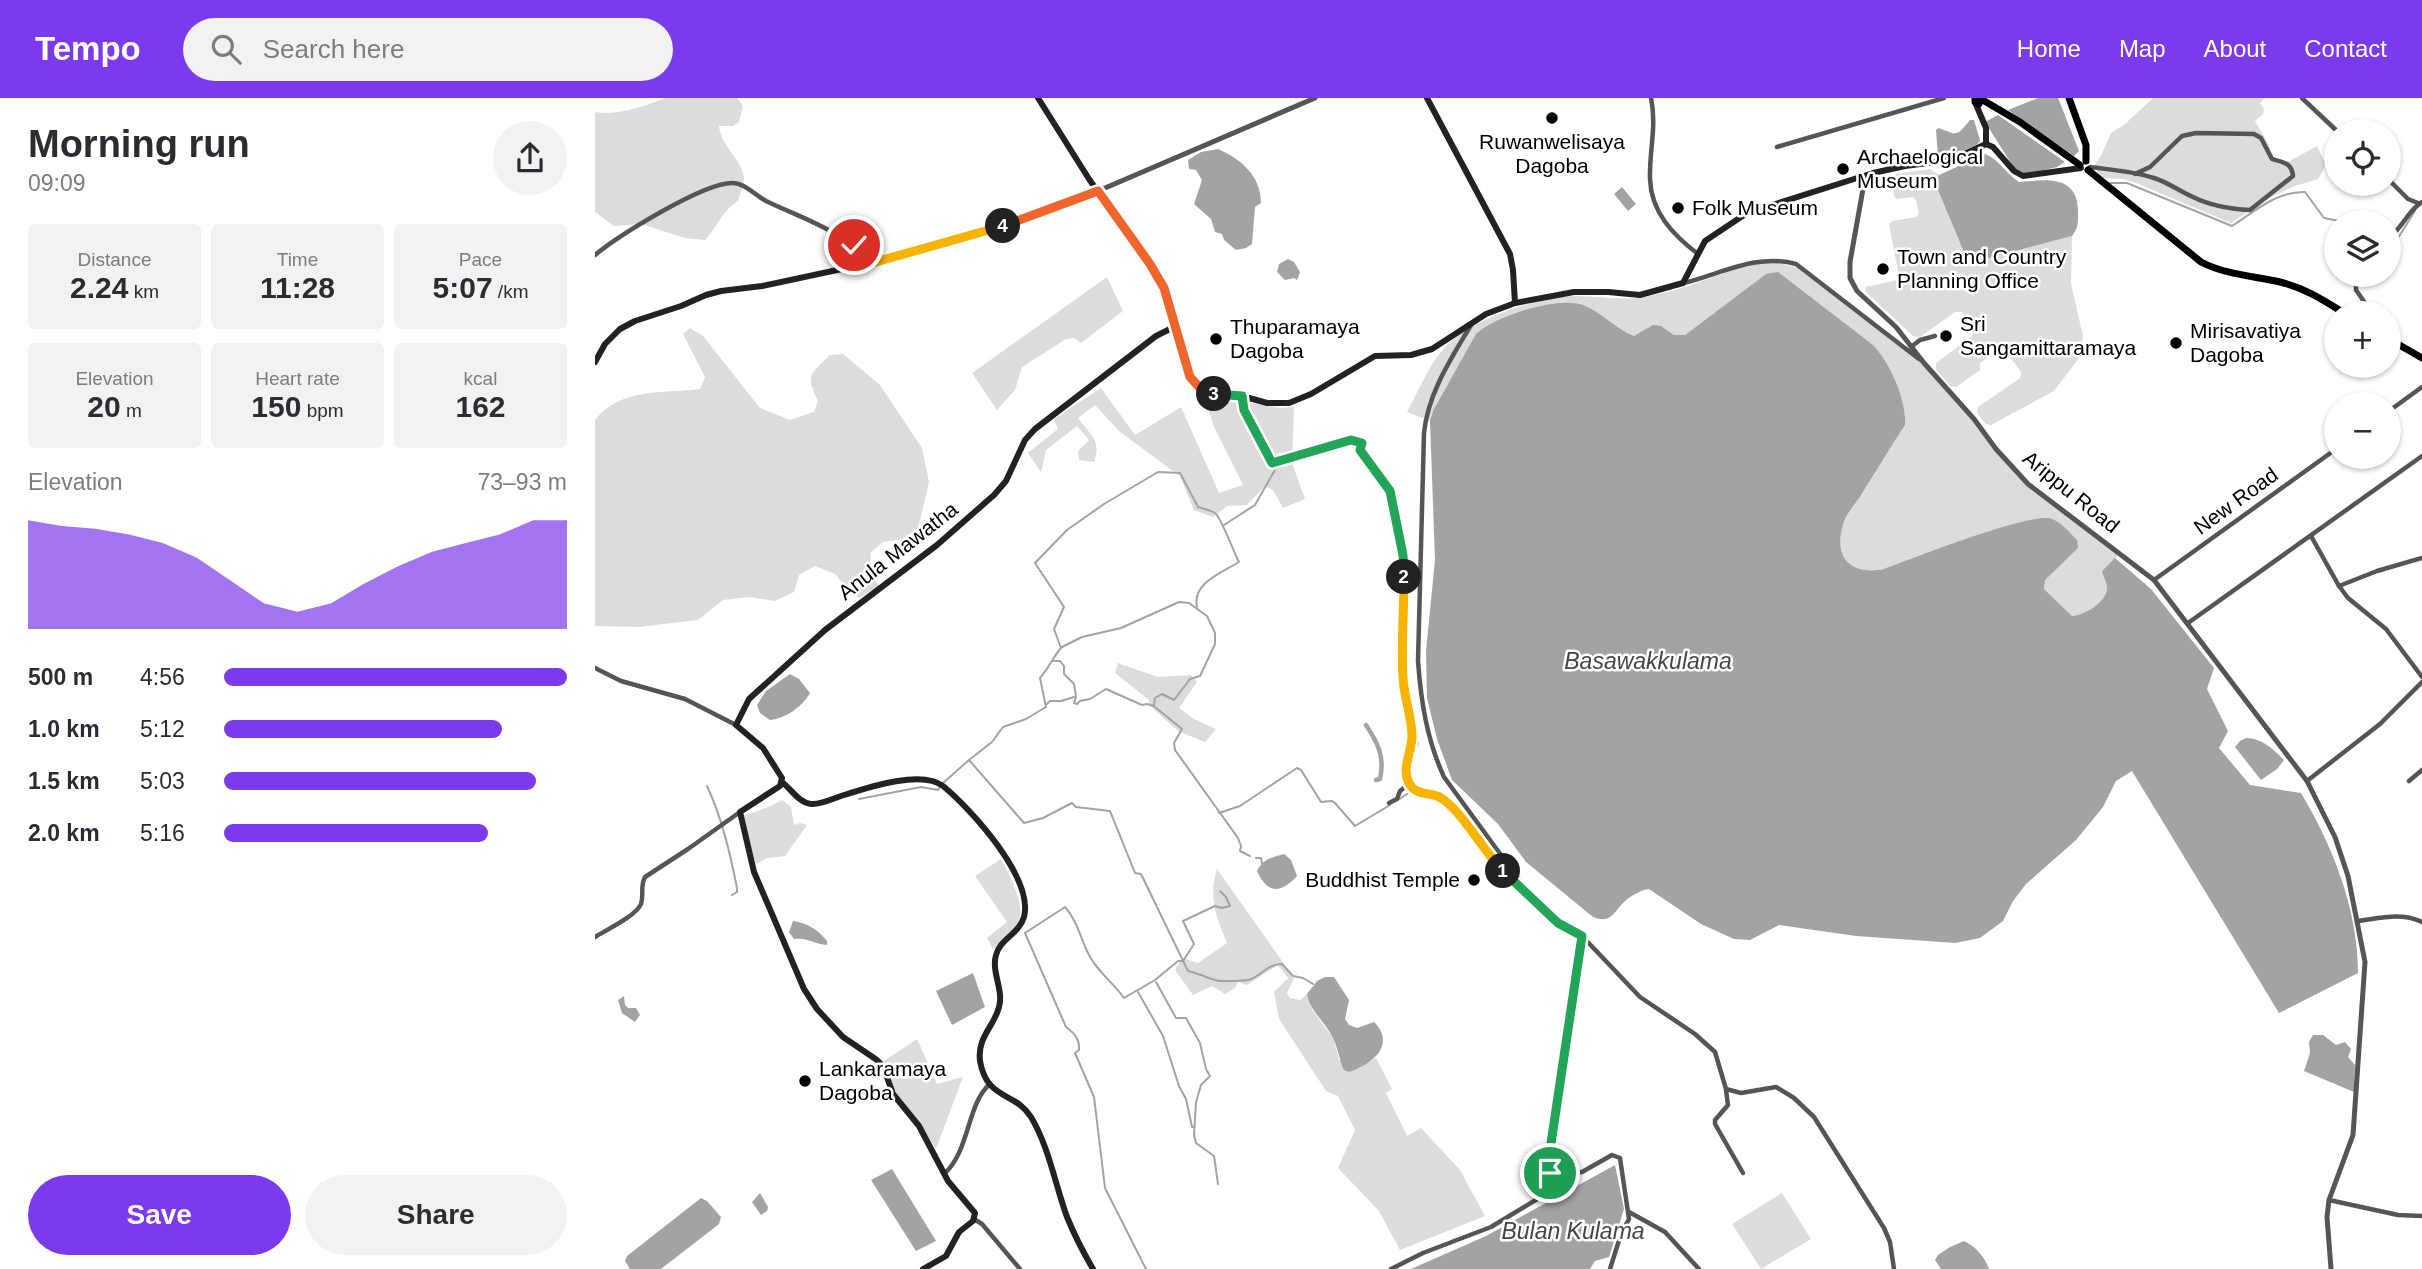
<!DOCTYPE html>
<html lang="en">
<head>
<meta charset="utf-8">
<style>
  :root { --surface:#fff; --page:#f2f2f3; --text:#2b2b33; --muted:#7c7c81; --accent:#7c3aed }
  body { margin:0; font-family:Arial,sans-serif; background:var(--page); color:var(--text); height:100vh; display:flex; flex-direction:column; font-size:26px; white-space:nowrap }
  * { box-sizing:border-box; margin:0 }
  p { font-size:23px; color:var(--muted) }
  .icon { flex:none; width:38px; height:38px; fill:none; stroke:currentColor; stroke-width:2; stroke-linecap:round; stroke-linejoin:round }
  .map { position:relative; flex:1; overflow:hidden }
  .side { display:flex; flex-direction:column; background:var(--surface); width:595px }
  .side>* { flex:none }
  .controls { position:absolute; left:1729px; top:21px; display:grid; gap:14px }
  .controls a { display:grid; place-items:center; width:77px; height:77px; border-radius:50%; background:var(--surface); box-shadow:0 2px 5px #0004; font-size:35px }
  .pin { position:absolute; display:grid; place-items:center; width:60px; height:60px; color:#fff; margin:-30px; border:4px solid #fff; border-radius:50%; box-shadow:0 2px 7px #0007 }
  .km { position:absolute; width:35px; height:35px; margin:-18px; border-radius:50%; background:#222; color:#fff; font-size:19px; line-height:35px; text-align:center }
  .round { display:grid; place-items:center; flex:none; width:74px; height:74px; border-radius:37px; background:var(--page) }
  .headline { display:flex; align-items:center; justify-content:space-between; height:119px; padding:0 28px }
  h1 { font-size:38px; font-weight:600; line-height:52px }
  .metrics { display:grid; grid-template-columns:repeat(3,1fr); gap:10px; height:119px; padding:7px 28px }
  .metrics div { display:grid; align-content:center; border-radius:7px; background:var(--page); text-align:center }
  .metrics b { font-size:30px; font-weight:600 }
  .metrics small { font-size:19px; font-weight:400 }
  .metrics p { font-size:19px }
  .chart { height:196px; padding:14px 28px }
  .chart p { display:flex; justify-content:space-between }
  .chart svg { width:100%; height:126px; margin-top:7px; fill:var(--accent); opacity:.7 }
  .action { display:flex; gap:14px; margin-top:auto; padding:14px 28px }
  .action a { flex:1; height:80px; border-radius:42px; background:var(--accent); color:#fff; font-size:28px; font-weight:600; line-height:80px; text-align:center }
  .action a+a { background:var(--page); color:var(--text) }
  ul { padding:0 28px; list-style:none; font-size:23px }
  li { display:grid; grid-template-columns:112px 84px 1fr; align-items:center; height:52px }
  li i { height:18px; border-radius:9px; background:var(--accent) }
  header { display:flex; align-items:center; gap:42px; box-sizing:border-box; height:98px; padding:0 35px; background:var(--accent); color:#fff }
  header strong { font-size:33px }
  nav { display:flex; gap:38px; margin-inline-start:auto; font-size:24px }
  .search { width:490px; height:63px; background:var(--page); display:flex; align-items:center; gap:18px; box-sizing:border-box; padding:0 24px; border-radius:38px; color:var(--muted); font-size:26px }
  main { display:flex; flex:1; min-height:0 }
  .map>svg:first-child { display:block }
</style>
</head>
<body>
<header>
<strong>Tempo</strong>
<div class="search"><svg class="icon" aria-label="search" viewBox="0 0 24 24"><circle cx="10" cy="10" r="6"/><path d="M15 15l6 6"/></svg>Search here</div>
<nav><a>Home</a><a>Map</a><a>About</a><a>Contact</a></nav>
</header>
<main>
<section class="side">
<div class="headline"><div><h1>Morning run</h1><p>09:09</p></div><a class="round"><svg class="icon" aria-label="share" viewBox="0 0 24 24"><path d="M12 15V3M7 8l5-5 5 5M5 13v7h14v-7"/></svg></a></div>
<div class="metrics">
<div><p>Distance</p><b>2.24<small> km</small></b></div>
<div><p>Time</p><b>11:28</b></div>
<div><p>Pace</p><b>5:07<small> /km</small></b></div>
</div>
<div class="metrics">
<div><p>Elevation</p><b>20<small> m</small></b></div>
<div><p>Heart rate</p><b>150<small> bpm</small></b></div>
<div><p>kcal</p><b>162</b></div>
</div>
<div class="chart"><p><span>Elevation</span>73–93 m</p>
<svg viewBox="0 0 160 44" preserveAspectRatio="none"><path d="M0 44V6L10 8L20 9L30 11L40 14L50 19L60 27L70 35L80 38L90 35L100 28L110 22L120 17L130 14L140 11L150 6L160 6V44z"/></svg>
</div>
<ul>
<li><b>500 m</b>4:56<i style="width:100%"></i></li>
<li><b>1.0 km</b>5:12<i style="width:81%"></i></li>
<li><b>1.5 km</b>5:03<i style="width:91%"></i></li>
<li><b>2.0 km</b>5:16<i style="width:77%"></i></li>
</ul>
<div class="action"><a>Save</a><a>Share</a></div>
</section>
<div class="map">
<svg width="1827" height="1171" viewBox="0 0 1827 1171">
  <rect width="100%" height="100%" fill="#fff"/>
  <g fill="#dcdcdc">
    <path d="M71,0H142L148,8L144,24L138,28H124C127,51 146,59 149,80C149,87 145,97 143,103C128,112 122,129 110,142L90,140L46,126L19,128L0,114V14C25,18 48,8 71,0Z"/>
    <polygon points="1558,0 1670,0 1665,5 1669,11 1668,16 1660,23 1673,45 1678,59 1693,64 1722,48 1731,67 1723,81 1700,88 1674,100 1636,125 1541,85 1528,81 1507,80 1503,76 1500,66 1506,58 1516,35 1530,26"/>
    <polygon points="1335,71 1344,77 1339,84 1371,159 1379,164 1477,138 1476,186 1488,238 1484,260 1459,293 1396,327 1391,326 1382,315 1383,309 1425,280 1426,274 1410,252 1404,252 1385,265 1385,272 1361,289 1355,288 1341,271 1341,265 1377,238 1379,232 1367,214 1360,214 1325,239 1318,238 1270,193 1271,189 1302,182 1304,178 1294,126 1297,123 1321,119 1324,115 1321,102 1318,99 1301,101 1299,97 1297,80 1301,76"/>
    <path d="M1173,162L1202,170L1329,265L1401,351L1433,386L1526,455L1507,473C1508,478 1512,485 1512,490C1512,504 1488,518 1477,518L1449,491L1450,481L1483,450L1423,425L1289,471C1255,478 1237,459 1249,425C1252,415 1261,405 1266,397C1281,374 1295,350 1310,327C1312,303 1295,264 1278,247L1171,176L1090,237H1079L1066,228L1039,238L1031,234L838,313L835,323L812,314C823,294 835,265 850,249C876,221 943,198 981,198C1004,198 1028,203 1050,199C1069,195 1089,190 1107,183C1129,176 1149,166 1173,162Z"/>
    <polygon points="512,179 528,213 486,245 479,240 471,241 427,269 420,292 402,312 377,275"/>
    <path d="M95,230L108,238L165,310L195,322L219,314L223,303C210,276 215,277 235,257L248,256L285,287L327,350L334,384L323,431L309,441L288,444L276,454L275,470L283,488L265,500L257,496L240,476L220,468L204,477L199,494L180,503L154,499L128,502L103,522L43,529L0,528V322C26,289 68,296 105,291L110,279L88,236Z"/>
    <path d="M506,290L540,337L586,309L624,395L648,387L619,329L609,297L685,310L699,309L697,365L710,401L688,410L678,392L670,388L652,407L632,408L618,419L599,412L585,378L525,334L500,307L483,320C495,336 507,343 499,364L484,362L483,353L494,342L482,328L451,352L446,374L433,355L463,331L459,321Z"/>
    <polygon points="523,565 563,579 596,577 602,584 584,610 599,621 621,631 610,644 583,633 554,607 554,602 520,575"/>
    <path d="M187,702L196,709L199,727L205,725L212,727L190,758L172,760L161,766L154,744L149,717C158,715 179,707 187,702Z"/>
    <path d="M406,761C414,776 430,806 424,823C420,834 407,844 398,851L392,840L412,824L380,778Z"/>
    <path d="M622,771L699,880L692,895L695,900L705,902L712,896L717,912L739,941L744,962L763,971L781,960L797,991L791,995L812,1038L826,1030L865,1072L890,1118L805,1152L784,1113L743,1070L760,1032L743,998L731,993L684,921L679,894L693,880L683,867L652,887L643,884L640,890L630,896L617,888L598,897L580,872L587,860L603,865L632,845C621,818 613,800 622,771Z"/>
    <polygon points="322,941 342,986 368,979 341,1051 326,1027 311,1010 298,990 289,963"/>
    <polygon points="1187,1095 1216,1141 1166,1171 1137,1126"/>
  </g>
  <g fill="#a3a3a3">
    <polygon points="1443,0 1463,0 1484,53 1479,58 1413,12"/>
    <polygon points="1403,17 1470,64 1462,69 1428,77 1421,73 1390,24"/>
    <path d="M1375,22H1379L1385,42L1383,46L1347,62L1343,59L1341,32L1344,30C1363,38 1362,38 1375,22Z"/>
    <path d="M623,51C646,61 666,78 666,105L660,109L657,146L651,150L641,152L629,142L627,136L620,134L616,121L599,106L607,82L601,72L594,71L593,62L606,54Z"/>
    <path d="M1390,56C1405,62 1411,76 1424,84C1449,82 1482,76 1483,112C1483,123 1484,129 1477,138L1379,164L1371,159L1339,83L1344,77Z"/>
    <polygon points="1027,89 1041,106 1033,113 1019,96"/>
    <polygon points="693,161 699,164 705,174 702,182 699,180 690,182 682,174 684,166"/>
    <path d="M1183,174L1278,247C1295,264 1312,303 1310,327C1295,350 1281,373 1266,397C1261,405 1252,415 1249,424C1237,459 1255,478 1289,471C1317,461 1437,413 1457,421C1466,424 1475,435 1482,442L1483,450L1450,482L1449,491L1477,518C1488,518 1512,504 1512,490C1512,485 1508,478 1507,473L1520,460L1556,491L1619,570L1612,591L1633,633L1624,650L1655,687L1706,695C1738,749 1763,811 1763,875L1684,915L1537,673L1521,683L1508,709L1481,742L1431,786L1418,803L1408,823L1385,840L1360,845L1261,838L1184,827L1155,842L1139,841L1106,826L1054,791C1046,792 1035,798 1029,804C1018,815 1016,826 998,819L931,764L903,726L857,682L842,641L832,600L831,553L840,462L835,323L838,313L881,236C900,218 963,198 988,207C1006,214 1021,231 1039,238L1058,227L1066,228L1079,237H1090L1171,176Z"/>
    <path d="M195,576L204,581L215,595C206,610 191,620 175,622L165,615L162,607L171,593Z"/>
    <path d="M1651,640C1667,640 1678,651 1689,662L1682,671L1666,682L1640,649L1645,643Z"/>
    <path d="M689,756L696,762L702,778C686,795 673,797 662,773C667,762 677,759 689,756Z"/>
    <path d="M198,823C213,825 223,832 232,843V847C220,846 211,839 199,841L194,834Z"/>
    <polygon points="378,875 390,909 357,927 341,893"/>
    <path d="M730,879H739L754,902L750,921L754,927L762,930L779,924C802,947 776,967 754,974L749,972C744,962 743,950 738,940C730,923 715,914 712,896L722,883Z"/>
    <polygon points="29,898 30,907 33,910 41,910 45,917 40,924 27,915 23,902"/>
    <polygon points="1718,937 1728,937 1741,947 1750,944 1756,951 1753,959 1760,967 1759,994 1709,973 1715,955 1714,944"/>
    <polygon points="1020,1067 1029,1111 1014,1159 1000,1163 995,1171 816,1171 891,1138"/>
    <polygon points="297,1071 341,1143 321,1153 276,1082"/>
    <polygon points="165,1095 173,1109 172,1113 166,1117 157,1104"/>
    <polygon points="106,1100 112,1103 126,1119 124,1126 66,1171 35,1171 30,1163 32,1158"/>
    <path d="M1369,1143C1381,1149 1389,1158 1394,1171H1346L1340,1162L1343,1157L1355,1149Z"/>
  </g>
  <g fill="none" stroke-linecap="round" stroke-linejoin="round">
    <g stroke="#a3a3a3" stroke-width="2">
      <path d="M1513,85H1532L1637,128C1660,113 1682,93 1710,94L1729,120L1750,124"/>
      <polyline points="1794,145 1803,140 1820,113"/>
      <polyline points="768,352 775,361"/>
      <polyline points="704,360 754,346 763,348"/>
      <polyline points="797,391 799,403"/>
      <polyline points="629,427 660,407 681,370 695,363"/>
      <polyline points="807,442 812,459 811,506"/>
      <polyline points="457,563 465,563 469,568 469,576 479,586 481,599 479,605 482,606 485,603 495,601 511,591 547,607 552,606 559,608 560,600 567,596 579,602 595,581 605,578 620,546 620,535 612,518 594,505 584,504 526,530 487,539 467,549"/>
      <polyline points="810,564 811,586"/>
      <polyline points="452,606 455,603 466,603 479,599"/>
      <polyline points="560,609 587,631 579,645 580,652 643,740 646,748 645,753 655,758"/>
      <polyline points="816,619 823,646 812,670 821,690"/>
      <path d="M374,662L397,644L408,629L431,621L451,609L445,580C454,570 458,559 466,550L459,531L469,509L440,465L472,432L509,406L563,374L585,375L603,409C608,411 616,412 620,415C626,419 639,455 644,464C626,475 597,485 602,509"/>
      <path d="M348,685L374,662L429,725L448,720L477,705L481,709L515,713L540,775L546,776L593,873C604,875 615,882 625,883C631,883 647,883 653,882C667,879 670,866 687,866L698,878L708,880L718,886"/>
      <path d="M112,688C127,720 135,755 142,790V794L137,797"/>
      <polyline points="823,690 836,692"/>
      <polyline points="264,701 326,689 343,692 345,689"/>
      <polyline points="803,702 818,692"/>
      <polyline points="624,715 645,708 702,670 706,672 726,704 737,703 740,705 760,728 795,707"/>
      <polyline points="661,760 666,760 667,765"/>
      <polyline points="561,884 581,920 591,920 605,945 611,971 615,978 606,987 601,1004 599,1037 601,1045 619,1058 623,1086"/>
      <polyline points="543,894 568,938 584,988 591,1001 597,1029 599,1029"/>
      <path d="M551,1171L510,1090L499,999L480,955L484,952C485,941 479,935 471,929L430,835L470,809C483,824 485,839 493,855C501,873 518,884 529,900L560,882L583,863H588L599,846L588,823L620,808L627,810L635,808L631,799L625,793"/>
    </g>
    <path stroke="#a3a3a3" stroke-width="4.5" d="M771,627C783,645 790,659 785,681L781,682"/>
    <g stroke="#555" stroke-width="4.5">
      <path d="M1056,0C1062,28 1054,54 1055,81C1056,114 1078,137 1103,156"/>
      <polyline points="1707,0 1742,33"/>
      <polyline points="1182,49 1349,0"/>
      <path d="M1495,69C1517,72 1537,73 1559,80C1572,84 1585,93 1598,99C1616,108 1635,111 1655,112L1698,78C1697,65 1688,64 1677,61L1666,40L1659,36L1601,35L1587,38L1555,69L1540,76"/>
      <polyline points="1794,82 1813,101 1823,105"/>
      <path d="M1794,139C1808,130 1813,112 1827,104"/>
      <path d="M0,157C23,138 109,84 138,85C149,85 160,97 171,103C213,123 242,130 277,165"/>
      <polyline points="1761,177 1761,192 1777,215"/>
      <path d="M1089,185C1126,176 1162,155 1201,166L1324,261"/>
      <path d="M876,227C856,261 833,295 829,335L823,563C826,604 832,642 849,679L938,801L963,825L987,838L1045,899L1100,936L1120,954L1131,991L1146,995L1181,989L1199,1000L1219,1019L1289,1130L1295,1144L1299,1171"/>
      <polyline points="1316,249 1325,242 1340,238"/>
      <path d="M647,298L649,312L677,365C703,363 742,335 767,345L765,352L795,392L809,465L808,579L817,636L816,651L810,670L812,682L816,689L827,697L846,700L873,730L898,763L918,784L930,793"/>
      <polyline points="1794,313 1827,289"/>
      <polyline points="1716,438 1744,488 1753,500 1791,531 1827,579"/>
      <polyline points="1559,482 1741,351"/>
      <polyline points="1744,488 1782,473 1827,460"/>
      <polyline points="1593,525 1827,358"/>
      <polyline points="0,570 26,583 90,601 141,627"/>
      <polyline points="1712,683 1785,626 1827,584"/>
      <polyline points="1814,683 1827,672"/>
      <polyline points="794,705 802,701 805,693 814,686"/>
      <path d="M1763,823C1786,820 1806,814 1827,824"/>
      <path d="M0,839C11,832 41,818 46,806C49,797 45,788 50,779L93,751L145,714"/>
      <polyline points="1131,992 1133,1007 1120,1022 1120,1026 1148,1075"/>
      <path d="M349,1076C375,1053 372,1005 395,986"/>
      <polyline points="953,1080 987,1074 1017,1057 1025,1060 1034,1121 1026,1136 1015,1171"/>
      <polyline points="1734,1102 1803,1117 1827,1118"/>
      <polyline points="1034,1114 1070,1134 1104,1171"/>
      <polyline points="379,1121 387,1126 425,1171"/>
      <polyline points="796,1171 828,1155 896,1129 944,1100 948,1096 955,1075 955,1052 987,838"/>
    </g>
    <g stroke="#555" stroke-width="5">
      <polyline points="1266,78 1268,91 1255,164 1255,180 1262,193 1301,229 1329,265 1379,321 1401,351 1433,386 1559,482 1712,683 1740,739 1753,778 1770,864 1758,1037 1734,1102 1732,1119 1736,1171"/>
      <polyline points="503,93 720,0"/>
    </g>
    <g stroke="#222" stroke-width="6">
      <polyline points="443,0 494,81 565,183 574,204 593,276 605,290 616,296 647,298 672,305 694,305 716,296 780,258 816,257 837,251 891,216 920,205 979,194 1013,194 1045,197 1088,185 1110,143 1152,115 1278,75 1310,68 1356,62 1391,46 1398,49 1419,73 1428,78 1486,70"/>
      <polyline points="832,0 915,156 918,172 920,205"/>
      <polyline points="1380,4 1391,30 1391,46"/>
      <polyline points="0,264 10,246 25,231 40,223 86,208 111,197 126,193 167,188 303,159 428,121 503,93"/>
      <path d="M187,684C196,691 204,705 216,706C225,707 237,701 246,698C271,690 327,671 348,688C376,711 439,780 429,819C424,836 405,841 401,857C396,874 409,892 404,909C399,929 382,939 385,963C392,1003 420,993 436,1019C454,1049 460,1086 472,1119C479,1136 488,1154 498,1171"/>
      <polyline points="328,1171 351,1158 364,1134 378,1123 380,1115 353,1083 324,1028 298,996 288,968 282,962 248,939 222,911 209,891 159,774 145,714 185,688 187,680 168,650 141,627 154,601 230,532 342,447 399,397 411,383 430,342 440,331 561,238 581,228"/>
    </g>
    <g stroke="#000" stroke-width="7">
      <polyline points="1380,0 1380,4 1384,6"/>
      <polyline points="1474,0 1491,47 1491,63"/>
      <polyline points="1386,1 1425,24 1485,67"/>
      <path d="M1493,72L1606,164C1631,177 1659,178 1685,184C1710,190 1728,202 1749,215"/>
      <polyline points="1794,241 1827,260"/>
    </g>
  </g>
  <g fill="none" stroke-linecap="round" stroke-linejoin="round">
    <defs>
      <polyline id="split-1" points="908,773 963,825 987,838 955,1052 955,1075"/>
      <path id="split-2" d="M809,479C809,512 806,547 808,580C809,600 817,619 817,638C817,654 806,670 814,685C821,699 835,693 846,700C867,713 889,754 908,773"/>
      <polyline id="split-3" points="619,296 647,298 649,312 677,365 756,342 767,345 765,352 795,393 808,457 809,479"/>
      <polyline id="split-4" points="408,128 503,93 555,166 569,190 595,279 605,290 619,296"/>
      <polyline id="split-5" points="259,147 277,165 408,128"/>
    </defs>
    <use href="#split-1" stroke="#fff" stroke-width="14"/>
    <use href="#split-2" stroke="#fff" stroke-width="14"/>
    <use href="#split-3" stroke="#fff" stroke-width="14"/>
    <use href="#split-4" stroke="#fff" stroke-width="14"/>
    <use href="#split-5" stroke="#fff" stroke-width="14"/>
    <use href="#split-1" stroke="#22a559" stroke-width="9"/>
    <use href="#split-2" stroke="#f5b400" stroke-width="9"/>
    <use href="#split-3" stroke="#22a559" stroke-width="9"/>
    <use href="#split-4" stroke="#f0652b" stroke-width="9"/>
    <use href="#split-5" stroke="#f5b400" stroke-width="9"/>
  </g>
  <g fill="#000" stroke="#fff" stroke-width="2.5">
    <circle cx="957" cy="20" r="7"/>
    <circle cx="1248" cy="71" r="7"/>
    <circle cx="1083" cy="110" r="7"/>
    <circle cx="1288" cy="171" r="7"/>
    <circle cx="1351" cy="238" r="7"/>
    <circle cx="621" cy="241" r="7"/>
    <circle cx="1581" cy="245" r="7"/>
    <circle cx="879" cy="782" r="7"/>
    <circle cx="210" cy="983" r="7"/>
  </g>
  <g text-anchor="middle" stroke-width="5" stroke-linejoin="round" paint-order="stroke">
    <g font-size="21" fill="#000" stroke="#fff" text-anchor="start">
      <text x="957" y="51" text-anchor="middle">Ruwanwelisaya<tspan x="957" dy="24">Dagoba</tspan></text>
      <text x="1262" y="66">Archaelogical<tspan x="1262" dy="24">Museum</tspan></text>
      <text x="1097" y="117">Folk Museum</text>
      <text x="1302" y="166">Town and Country<tspan x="1302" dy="24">Planning Office</tspan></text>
      <text x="1365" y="233">Sri<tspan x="1365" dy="24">Sangamittaramaya</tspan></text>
      <text x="635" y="236">Thuparamaya<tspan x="635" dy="24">Dagoba</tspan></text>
      <text x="1595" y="240">Mirisavatiya<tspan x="1595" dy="24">Dagoba</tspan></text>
      <text x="865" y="789" text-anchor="end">Buddhist Temple</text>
      <text x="224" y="978">Lankaramaya<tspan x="224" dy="24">Dagoba</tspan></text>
    </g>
    <g font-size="21" fill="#000" stroke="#fff">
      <text transform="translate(1476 394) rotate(39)" y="7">Arippu Road</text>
      <text transform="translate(1641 403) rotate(-36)" y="7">New Road</text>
      <text transform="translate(303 453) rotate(-38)" y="7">Anula Mawatha</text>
    </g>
    <g font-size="23" font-style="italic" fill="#444" stroke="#fff">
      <text x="1053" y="571">Basawakkulama</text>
      <text x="978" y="1141">Bulan Kulama</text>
    </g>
  </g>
</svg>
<div class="controls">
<a><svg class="icon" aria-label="locate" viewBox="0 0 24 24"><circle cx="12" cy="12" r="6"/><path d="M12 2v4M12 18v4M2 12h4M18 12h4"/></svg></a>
<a><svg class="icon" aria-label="layers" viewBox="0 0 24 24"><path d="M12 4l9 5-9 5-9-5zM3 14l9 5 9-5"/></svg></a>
<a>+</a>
<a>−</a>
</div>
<div class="pin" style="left:955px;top:1075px;background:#1e9e55"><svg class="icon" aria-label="arrive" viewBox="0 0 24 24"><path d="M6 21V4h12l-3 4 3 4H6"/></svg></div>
<div class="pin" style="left:259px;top:147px;background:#d93025"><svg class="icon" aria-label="check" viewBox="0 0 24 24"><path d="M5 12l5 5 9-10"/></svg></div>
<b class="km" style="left:908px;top:773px">1</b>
<b class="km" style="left:809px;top:479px">2</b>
<b class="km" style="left:619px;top:296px">3</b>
<b class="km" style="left:408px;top:128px">4</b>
</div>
</main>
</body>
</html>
